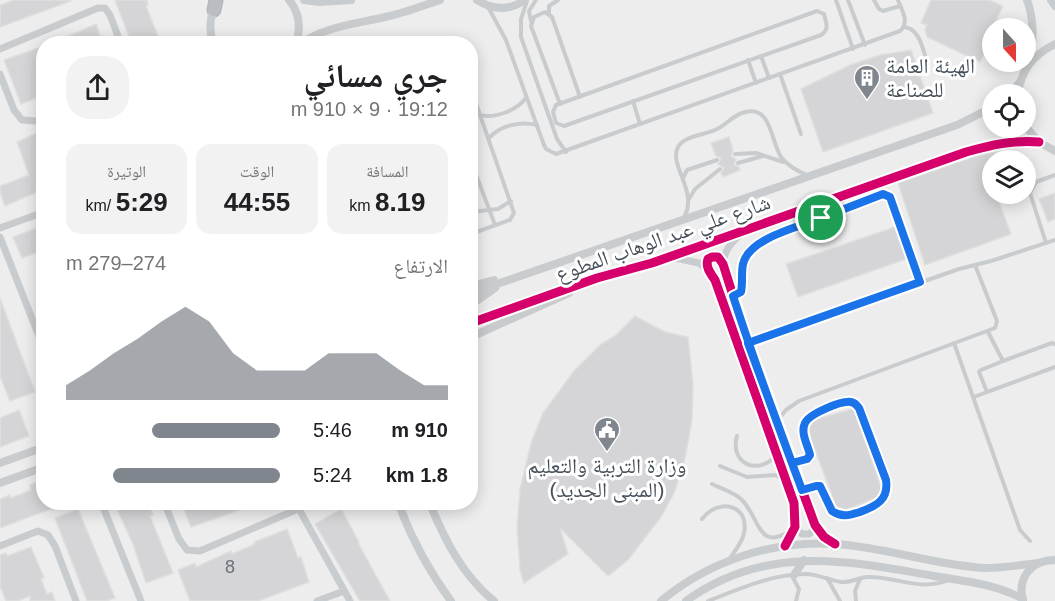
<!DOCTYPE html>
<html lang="ar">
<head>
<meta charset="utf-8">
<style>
  :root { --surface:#fff; --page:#f2f2f2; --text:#202124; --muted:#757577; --accent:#80868d }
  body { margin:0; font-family:Arial,"Noto Naskh Arabic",sans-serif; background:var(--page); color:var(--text); direction:rtl; height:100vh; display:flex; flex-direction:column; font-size:22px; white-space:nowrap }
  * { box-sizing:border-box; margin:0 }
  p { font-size:20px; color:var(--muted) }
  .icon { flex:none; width:33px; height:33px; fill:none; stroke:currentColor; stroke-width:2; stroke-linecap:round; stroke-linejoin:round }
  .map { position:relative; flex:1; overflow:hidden; direction:ltr }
  .sheet { position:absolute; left:36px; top:36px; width:442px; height:474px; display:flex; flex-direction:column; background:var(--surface); border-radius:24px; box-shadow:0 3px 15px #0003; direction:rtl }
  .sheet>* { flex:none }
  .needle { width:39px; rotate:159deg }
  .tools { position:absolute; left:982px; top:18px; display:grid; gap:12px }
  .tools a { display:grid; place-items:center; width:54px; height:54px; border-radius:50%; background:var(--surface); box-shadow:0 3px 15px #0003; font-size:30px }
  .pin { position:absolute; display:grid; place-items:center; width:51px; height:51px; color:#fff; margin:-26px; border:3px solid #fff; border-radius:50%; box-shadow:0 2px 6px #0007 }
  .round { display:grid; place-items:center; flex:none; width:63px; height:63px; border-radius:24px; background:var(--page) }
  .summary { display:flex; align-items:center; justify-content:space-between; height:102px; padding:0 30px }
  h1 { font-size:33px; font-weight:700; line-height:45px }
  .figures { display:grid; grid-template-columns:repeat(3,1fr); gap:9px; height:102px; padding:6px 30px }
  .figures div { display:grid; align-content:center; border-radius:15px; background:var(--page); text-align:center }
  .figures b { font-size:26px; font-weight:700 }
  .figures small { font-size:16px; font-weight:400 }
  .figures p { font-size:16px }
  .chart { height:168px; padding:12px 30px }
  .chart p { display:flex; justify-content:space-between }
  .chart svg { width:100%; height:108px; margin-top:6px; fill:var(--accent); opacity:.7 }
  ul { padding:0 30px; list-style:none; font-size:20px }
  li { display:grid; grid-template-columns:96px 72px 1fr; align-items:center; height:45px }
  li i { height:15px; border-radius:8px; background:var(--accent) }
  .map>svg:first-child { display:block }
</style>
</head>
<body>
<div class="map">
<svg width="1055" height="601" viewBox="0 0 1055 601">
  <rect width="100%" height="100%" fill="#eeeded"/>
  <g fill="#d5d5d7" stroke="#dfdfe0" stroke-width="1.5">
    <polygon points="14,0 71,0 71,1 0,27 0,5"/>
    <polygon points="115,0 147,0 148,5 146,6 161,44 132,44"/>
    <polygon points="931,0 989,0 1003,6 988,37 992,39 980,62 927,37 925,30 927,25 921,23"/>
    <polygon points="96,24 103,44 64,44 66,37"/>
    <polygon points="44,46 44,95 21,104 4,60"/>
    <polygon points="911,50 933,113 823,152 801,89 850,65 880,55"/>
    <polygon points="44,130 44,189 5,206 0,192 0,186 29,175 17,142"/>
    <polygon points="729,137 733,150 731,156 736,159 734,165 739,167 740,170 723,177 721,173 724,168 718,164 721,158 716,156 711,143"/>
    <polygon points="1010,150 1021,160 993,160 993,194 996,194 1011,234 925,265 898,183 978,155"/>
    <polygon points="1055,193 1055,219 1048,222 1039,199"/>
    <polygon points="44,225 44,250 22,258 13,237"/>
    <polygon points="895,227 906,259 798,297 786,264"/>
    <polygon points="0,298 35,392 10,401 0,376"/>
    <polygon points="635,316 665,332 688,337 693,385 692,421 684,463 674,493 661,517 641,543 628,560 608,576 560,528 568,554 524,583 520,570 517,528 520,489 531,443 543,413 574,371 601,344 615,336"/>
    <polygon points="852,409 854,410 882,490 880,496 846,510 836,506 808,431 813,420"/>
    <polygon points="19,410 29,436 0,447 0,418"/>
    <polygon points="39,481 40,483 44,481 44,502 67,503 0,528 0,499 10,495 11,498 31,490 30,485"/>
    <polygon points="134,502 148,502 153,515 150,516 173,573 146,583 133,544 117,509"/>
    <polygon points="181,502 260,502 260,503 191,527"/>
    <polygon points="78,509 115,598 106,601 87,601 55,518"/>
    <polygon points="341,509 359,542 358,543 390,601 360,601 315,524"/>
    <polygon points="287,529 298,558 301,557 309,582 258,601 190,601 178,570 195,563 196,567 231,551 232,554 255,544 254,542"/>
    <polygon points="31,547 44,578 41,579 47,594 52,592 55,601 30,601 30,596 18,601 6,601 0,586 0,555 6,553 7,556"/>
  </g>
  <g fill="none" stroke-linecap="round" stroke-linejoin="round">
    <defs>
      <polyline id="motorway" points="214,10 216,0"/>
    </defs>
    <use href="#motorway" stroke="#b2b6bc" stroke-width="15"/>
    <g stroke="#c9ccce" stroke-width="4">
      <polyline points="836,0 853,49"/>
      <polyline points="848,0 865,45"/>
      <polyline points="874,0 879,9 883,11 900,6"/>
      <polyline points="527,1 521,19 521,37 557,139 566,152"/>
      <path d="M488,7L506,40L544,145L546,149L556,154L900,31C910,22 902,11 898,0"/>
      <path d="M817,11L824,14C826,23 830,29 821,35L564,126L556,123L553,112L556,105Z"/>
      <polyline points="549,13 549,6 558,0"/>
      <polyline points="531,21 529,11 536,0"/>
      <path d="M904,27C920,28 923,51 928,64"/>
      <polyline points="428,44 448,39 454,44"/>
      <polyline points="761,56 769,78"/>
      <polyline points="748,60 756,83"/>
      <polyline points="780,74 801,134"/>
      <polyline points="471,89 514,213 510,220 471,234"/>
      <polyline points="633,101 640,124"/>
      <polyline points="560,104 531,26 534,17 545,12 552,17 580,97"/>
      <path d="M480,115C495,119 517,110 526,98"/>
      <path d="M489,138C501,125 520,121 537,125"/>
      <polyline points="735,154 756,153 783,162"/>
      <polyline points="471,161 495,225"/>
      <polyline points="738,163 763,156"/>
      <polyline points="683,178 687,170 717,160"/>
      <polyline points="689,199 695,189 720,169"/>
      <polyline points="471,212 498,209 511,201"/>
      <path d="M684,217C699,192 668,165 678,147C684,136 704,135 715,130C725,126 731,117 742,113C772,103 770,140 781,157C788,166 797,171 807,175"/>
      <polyline points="1046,243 1030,193 1036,182 1055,175"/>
      <path d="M733,296L741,292C747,268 737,263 759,243L883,194L890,197L920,282"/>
      <polyline points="988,332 1003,361 1052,343 1055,344"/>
      <polyline points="749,343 959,269 991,261 1055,240"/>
      <polyline points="954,343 1020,530 1030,541"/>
      <polyline points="1003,361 981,370 979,372 987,392 1055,367"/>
      <polyline points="974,397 987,392"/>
      <polyline points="776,422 786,410 799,401 995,328 997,321 975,265"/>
      <path d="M737,436C729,464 759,477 777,454"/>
      <path d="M792,463L808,458L810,455L803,429L809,417C821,408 847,397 859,408L886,481C887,488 886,496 880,502C873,510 845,519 836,514C826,509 826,495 820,486H816L802,490"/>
      <polyline points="720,466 747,477 775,475 786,480"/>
      <path d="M712,484C722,489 734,492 742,500C760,518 758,554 793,529"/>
      <path d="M702,519C719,497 750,505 744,533C742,543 735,551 730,558"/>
      <polyline points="792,576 799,589 796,601"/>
      <polyline points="827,578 840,601"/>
      <path d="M708,601C739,589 772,574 805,574C818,574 828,580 841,582C850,583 858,578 867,577C897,576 918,592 949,580"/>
      <polyline points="856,601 855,591 860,579"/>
    </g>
    <g stroke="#c9ccce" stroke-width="7">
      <polyline points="0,49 98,8 105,8 110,15 121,44"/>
      <polyline points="0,74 14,110 22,120 36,121 44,118"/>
      <polyline points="0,228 44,212"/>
      <polyline points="0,237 44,349"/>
      <polyline points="670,257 699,263 709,271"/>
      <path d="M723,264C724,249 733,241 743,232"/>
      <polyline points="101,502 141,601"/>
      <polyline points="164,502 179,539 187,550 200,551 298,509"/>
      <polyline points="295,502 350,601"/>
      <polyline points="795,527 802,534 809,534 814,530 815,525"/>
      <polyline points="0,546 38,531 48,535 55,546 76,601"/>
      <path d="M785,546L795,527L794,503L715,280C711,274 705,267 708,259L712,257H718L723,264L748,343L815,525L824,537L835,544"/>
      <polyline points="317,601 344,591"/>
    </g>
    <g stroke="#c9ccce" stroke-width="8">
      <path d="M289,0C300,13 301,28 296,44"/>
      <polyline points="304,0 320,2 351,0"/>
      <path d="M477,0C493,10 509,11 525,0"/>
      <path d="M1027,0C1035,22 1034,42 1028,64"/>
      <polyline points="1051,0 1055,6"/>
      <path d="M213,44C209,30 209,17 216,5"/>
      <path d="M300,44C326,26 356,24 385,17C404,13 422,6 440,0"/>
      <polyline points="1010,94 1019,83"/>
      <path d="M1018,94C1021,70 1033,55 1055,44"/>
      <polyline points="1026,127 1039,142 1055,151"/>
      <polyline points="471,286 494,280"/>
      <polyline points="471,293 957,125 993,107"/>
      <polyline points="471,305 495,288"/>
      <path d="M471,323L597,278L652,263L966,152C991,145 1012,140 1039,142"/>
      <polyline points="471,337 569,293"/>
      <polyline points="0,463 44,447"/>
      <polyline points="0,483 44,467"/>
      <path d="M398,502C411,538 429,571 451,601"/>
      <path d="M429,502C445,540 462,575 494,601"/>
      <polyline points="794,575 804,560"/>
      <path d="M661,601C709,561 772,540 835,544C885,547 934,565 984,568C1002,568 1020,565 1039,563"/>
      <path d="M686,601C765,544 846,560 934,576C964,581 996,584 1023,599"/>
      <path d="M1023,601C1017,578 1031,560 1055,560"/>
    </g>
    <use href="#motorway" stroke="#babec3" stroke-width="12"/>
    <defs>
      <g id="cycleway">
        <path d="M471,323L597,278L652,263L966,152C991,145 1012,140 1039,142"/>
        <path d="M785,546L795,527L794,503L715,280C711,274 705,267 708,259L712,257H718L723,264L748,343L815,525L824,537L835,544"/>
      </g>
    </defs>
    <use href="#cycleway" stroke="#fff" stroke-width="13"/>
    <use href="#cycleway" stroke="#d6006c" stroke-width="9"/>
  </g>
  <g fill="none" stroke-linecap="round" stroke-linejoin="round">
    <defs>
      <path id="route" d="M821,218C799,227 749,238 743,264C741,273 743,283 741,292L733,296C754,361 778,426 802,490L816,486H820L832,511C842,518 850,515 860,512C876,506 889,500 886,480L859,408C856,405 856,403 851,402C842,400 809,414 805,423C800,433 808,445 810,455L807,459L792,463L748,343L920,282L890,197L883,194L821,218"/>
    </defs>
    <use href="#route" stroke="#fff" stroke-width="12"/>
    <use href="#route" stroke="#1a73e8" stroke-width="8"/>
  </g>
  <defs>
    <symbol id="building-pin" viewBox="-11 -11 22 30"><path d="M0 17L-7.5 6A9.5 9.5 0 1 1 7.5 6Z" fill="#80868d" stroke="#fff"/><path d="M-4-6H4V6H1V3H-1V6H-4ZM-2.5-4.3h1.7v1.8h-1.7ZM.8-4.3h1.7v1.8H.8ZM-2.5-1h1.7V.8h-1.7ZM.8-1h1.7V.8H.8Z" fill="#fff"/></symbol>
    <symbol id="civic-pin" viewBox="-11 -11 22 30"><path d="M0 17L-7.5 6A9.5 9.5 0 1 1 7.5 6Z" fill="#80868d" stroke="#fff"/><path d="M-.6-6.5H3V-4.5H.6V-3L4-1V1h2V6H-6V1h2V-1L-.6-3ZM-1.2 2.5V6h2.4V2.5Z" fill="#fff"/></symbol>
  </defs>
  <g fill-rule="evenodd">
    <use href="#building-pin" x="852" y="63" width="30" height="40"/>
    <use href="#civic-pin" x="592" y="415" width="30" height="40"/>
  </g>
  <g text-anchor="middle" stroke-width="6" stroke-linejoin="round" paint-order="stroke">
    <g font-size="18" fill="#6a727a">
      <text x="230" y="573">8</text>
    </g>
    <g font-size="21" fill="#454f59" stroke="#fff" text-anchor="start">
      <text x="886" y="73">الهيئة العامة<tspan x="886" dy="24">للصناعة</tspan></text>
      <text x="607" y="473" text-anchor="middle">وزارة التربية والتعليم<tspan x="607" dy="24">(المبنى الجديد)</tspan></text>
    </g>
    <g font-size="21" fill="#454f59" stroke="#fff">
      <text transform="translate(663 238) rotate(-19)" y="7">شارع علي عبد الوهاب المطوع</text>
    </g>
  </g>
</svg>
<div class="tools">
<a><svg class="needle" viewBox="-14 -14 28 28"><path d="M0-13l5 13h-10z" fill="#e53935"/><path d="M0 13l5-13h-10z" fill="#757577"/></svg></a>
<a><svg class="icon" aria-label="locate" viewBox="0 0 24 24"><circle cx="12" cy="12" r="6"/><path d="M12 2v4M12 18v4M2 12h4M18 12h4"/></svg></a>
<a><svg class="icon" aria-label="layers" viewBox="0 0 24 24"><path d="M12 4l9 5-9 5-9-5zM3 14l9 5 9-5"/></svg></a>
</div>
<div class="pin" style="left:821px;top:218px;background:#1e9e55"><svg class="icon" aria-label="arrive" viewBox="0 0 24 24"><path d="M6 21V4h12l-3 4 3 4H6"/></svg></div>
<section class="sheet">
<div class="summary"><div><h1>جري مسائي</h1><p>19:12 · 9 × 910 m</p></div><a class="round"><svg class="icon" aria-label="share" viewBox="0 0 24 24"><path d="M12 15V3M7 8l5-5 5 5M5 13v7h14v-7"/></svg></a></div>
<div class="figures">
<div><p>المسافة</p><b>8.19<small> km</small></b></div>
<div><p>الوقت</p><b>44:55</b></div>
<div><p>الوتيرة</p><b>5:29<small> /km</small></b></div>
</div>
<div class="chart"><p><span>الارتفاع</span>274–279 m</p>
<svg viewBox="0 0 160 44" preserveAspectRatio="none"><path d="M0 44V38L10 32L20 25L30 19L40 12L50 6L60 12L70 25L80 32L90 32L100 32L110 25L120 25L130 25L140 32L150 38L160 38V44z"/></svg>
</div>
<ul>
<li><b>910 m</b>5:46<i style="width:60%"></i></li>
<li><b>1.8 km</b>5:24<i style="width:78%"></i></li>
</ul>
</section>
</div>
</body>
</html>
